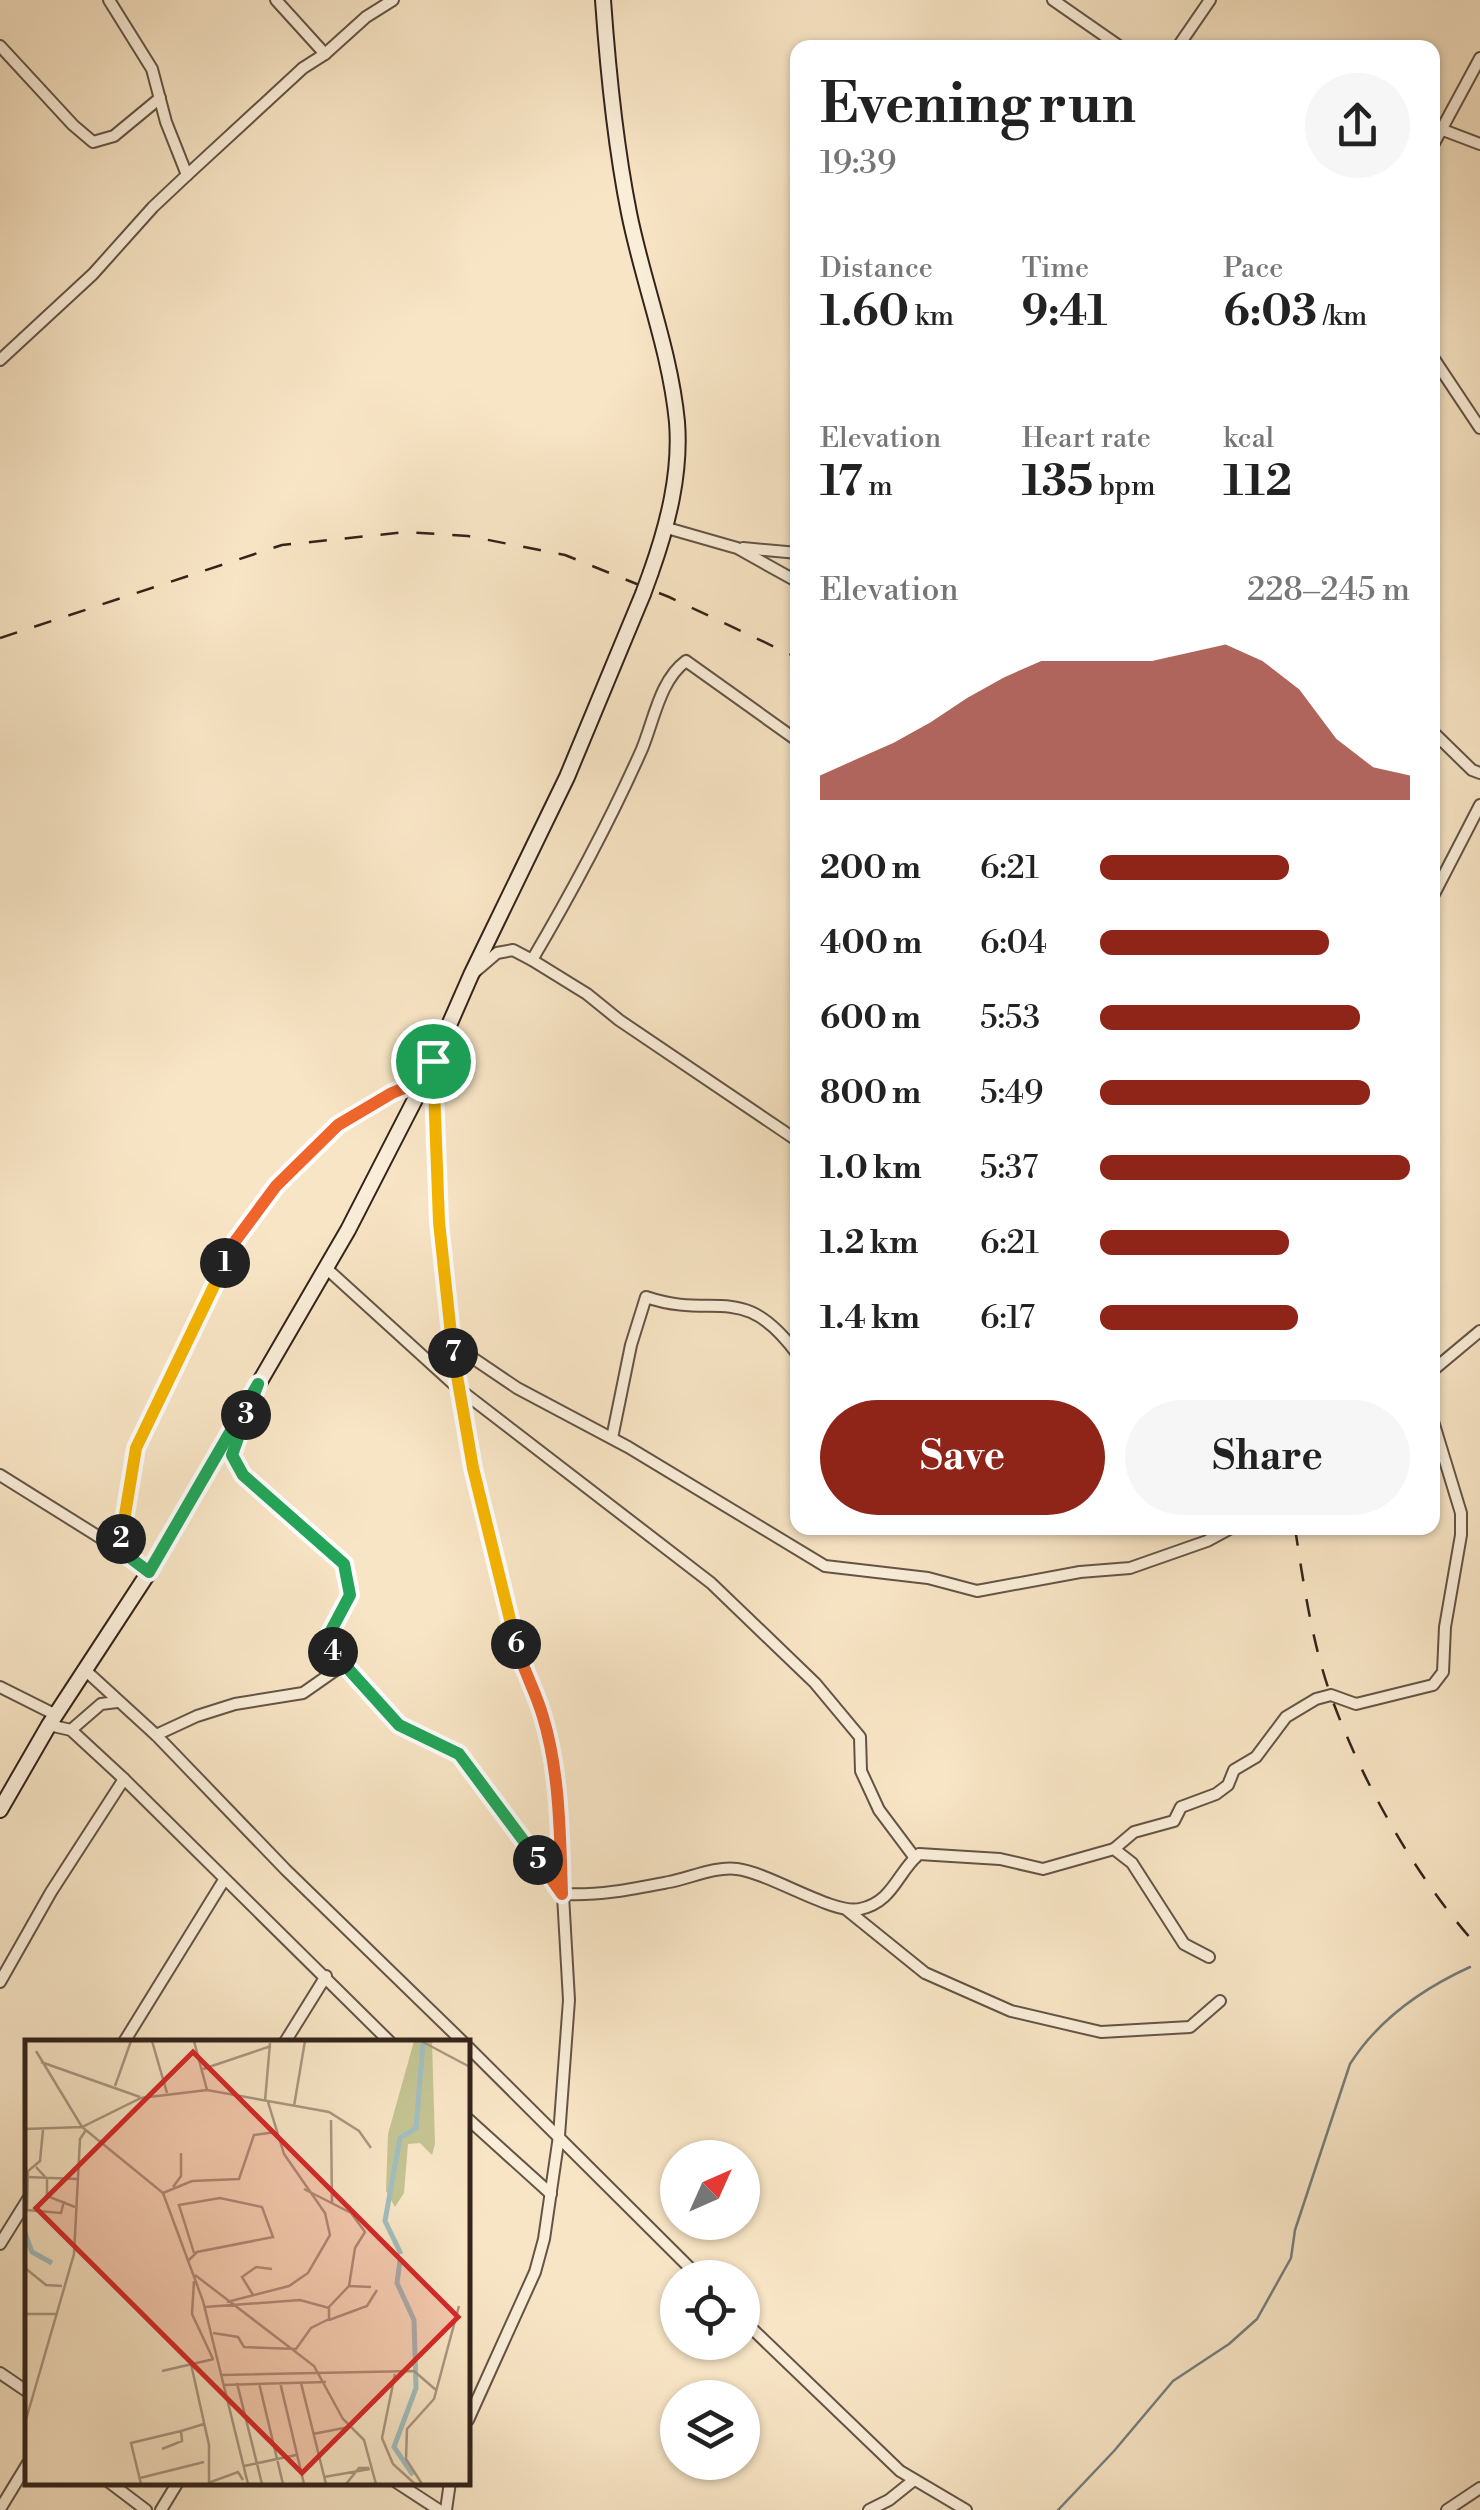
<!DOCTYPE html>
<html lang="en">
<head>
<meta charset="utf-8">
<style>
  :root { --surface:#fff; --page:#f6f6f6; --text:#222; --muted:#767676; --accent:#8f2418 }
  body { margin:0; font-family:"Libre Bodoni",serif; background:var(--page); color:var(--text); height:100vh; display:flex; flex-direction:column; font-size:38px; white-space:nowrap }
  * { box-sizing:border-box; margin:0 }
  p { font-size:32px; color:var(--muted) }
  .icon { flex:none; width:55px; height:55px; fill:none; stroke:currentColor; stroke-width:2; stroke-linecap:round; stroke-linejoin:round }
  .map { position:relative; flex:1; overflow:hidden }
  .panel { position:absolute; left:790px; top:40px; width:650px; height:1495px; display:flex; flex-direction:column; background:var(--surface); border-radius:20px; box-shadow:0 2px 8px #0004 }
  .panel>* { flex:none }
  .needle { width:65px; rotate:45deg }
  .tools { position:absolute; left:660px; top:2140px; display:grid; gap:20px }
  .tools a { display:grid; place-items:center; width:100px; height:100px; border-radius:50%; background:var(--surface); box-shadow:0 2px 8px #0004; font-size:50px }
  .pin { position:absolute; display:grid; place-items:center; width:85px; height:85px; color:#fff; margin:-42px; border:5px solid #fff; border-radius:50%; box-shadow:0 2px 10px #0007 }
  .km { position:absolute; width:50px; height:50px; margin:-25px; border-radius:50%; background:#222; color:#fff; font-size:28px; line-height:50px; text-align:center }
  .round { display:grid; place-items:center; flex:none; width:105px; height:105px; border-radius:52px; background:var(--page) }
  .head { display:flex; align-items:center; justify-content:space-between; height:170px; padding:0 30px }
  h1 { font-size:55px; font-weight:800; line-height:75px }
  .metrics { display:grid; grid-template-columns:repeat(3,1fr); gap:15px; height:170px; padding:10px 30px }
  .metrics div { display:grid; align-content:center }
  .metrics b { font-size:42px; font-weight:800 }
  .metrics small { font-size:28px; font-weight:400 }
  .metrics p { font-size:28px }
  .chart { height:280px; padding:20px 30px }
  .chart p { display:flex; justify-content:space-between }
  .chart svg { width:100%; height:180px; margin-top:10px; fill:var(--accent); opacity:.7 }
  .primary-button { display:flex; gap:20px; margin-top:auto; padding:20px 30px }
  .primary-button a { flex:1; height:115px; border-radius:60px; background:var(--accent); color:#fff; font-size:40px; font-weight:800; line-height:115px; text-align:center }
  .primary-button a+a { background:var(--page); color:var(--text) }
  ul { padding:0 30px; list-style:none; font-size:32px }
  li { display:grid; grid-template-columns:160px 120px 1fr; align-items:center; height:75px }
  li i { height:25px; border-radius:12px; background:var(--accent) }
  .map>svg:first-child { display:block }
</style>
</head>
<body>
<div class="map">
<svg width="1480" height="2510" viewBox="0 0 1480 2510">
  <rect width="100%" height="100%" fill="#f8e5c5"/>
  <filter id="stains"><feTurbulence type="fractalNoise" baseFrequency=".002" numOctaves="4"/><feColorMatrix values="0 0 0 0 .2 0 0 0 0 .09 0 0 0 0 .02 0 0 0 .5 -.17"/></filter>
  <radialGradient id="worn" r=".72"><stop offset=".6" stop-color="#630" stop-opacity="0"/><stop offset="1" stop-color="#630" stop-opacity=".3"/></radialGradient>
  <g fill="none" stroke-linecap="round" stroke-linejoin="round">
    <path stroke="#757f7d" stroke-width="2.5" d="M1058,2510L1114,2451L1173,2381L1229,2344L1257,2319L1291,2258L1295,2230L1350,2064C1378,2020 1424,1988 1470,1967"/>
    <defs>
      <g id="street">
        <polyline points="109,0 152,69 166,122 187,175"/>
        <polyline points="276,0 325,54"/>
        <polyline points="1053,0 1122,48"/>
        <polyline points="0,46 73,125 93,142 114,136 160,98"/>
        <polyline points="1177,48 1210,0"/>
        <polyline points="1443,130 1480,144"/>
        <polyline points="1432,147 1480,58"/>
        <polyline points="1432,356 1480,428"/>
        <polyline points="0,360 93,274 153,207 187,175 303,68 325,54 366,17 393,0"/>
        <polyline points="667,528 737,548 798,582"/>
        <polyline points="743,548 798,553"/>
        <polyline points="1432,731 1472,770 1480,773"/>
        <polyline points="1432,898 1480,805"/>
        <path d="M532,960C572,892 610,821 642,749C654,720 660,680 686,661L798,741"/>
        <polyline points="476,971 497,953 513,950 532,960 587,994 619,1020 798,1141"/>
        <polyline points="433,1067 439,1223 452,1344 473,1468 499,1579 524,1675 543,1716 558,1808 569,2000 559,2136 544,2239 535,2272 468,2420"/>
        <polyline points="326,1268 459,1389 711,1583 815,1683 860,1737 861,1771 879,1810 915,1858"/>
        <polyline points="452,1344 517,1388 628,1447 825,1566 928,1578 977,1591 1080,1572 1130,1568 1207,1541 1231,1528"/>
        <polyline points="1432,1371 1480,1331"/>
        <path d="M247,1413L231,1455L243,1475L344,1565L350,1595L325,1642L399,1725L459,1753L563,1894C599,1896 633,1889 669,1882C690,1878 716,1866 737,1869C770,1873 833,1915 860,1909C893,1902 897,1873 919,1854L1000,1859L1043,1869L1114,1849L1132,1863L1184,1944L1209,1957"/>
        <path d="M612,1438L631,1345L646,1297C717,1321 742,1279 798,1355"/>
        <polyline points="0,1475 120,1550 149,1572"/>
        <polyline points="120,1550 136,1448 236,1240 275,1186 337,1125 392,1093 425,1080"/>
        <polyline points="85,1670 156,1735 286,1870 463,2042"/>
        <polyline points="0,1687 56,1715"/>
        <polyline points="49,1725 71,1730 124,1779 390,2042"/>
        <polyline points="71,1730 101,1704 117,1702"/>
        <polyline points="156,1735 197,1716 235,1704 303,1693 343,1665"/>
        <polyline points="1114,1849 1134,1832 1174,1821 1181,1807 1216,1794 1228,1785 1234,1770 1256,1757 1286,1717 1316,1699 1331,1695 1356,1704 1433,1685 1443,1672 1445,1627 1461,1535 1461,1513 1432,1418"/>
        <polyline points="847,1910 925,1973 1011,2011 1101,2032 1190,2027 1220,2001"/>
        <polyline points="0,1982 51,1892 124,1779"/>
        <polyline points="124,2042 224,1880"/>
        <polyline points="285,2042 326,1976"/>
        <polyline points="468,2047 700,2278"/>
        <polyline points="468,2119 551,2194"/>
        <polyline points="0,2244 28,2199"/>
        <polyline points="742,2319 900,2471 966,2510"/>
        <polyline points="0,2373 28,2392"/>
        <polyline points="109,2482 146,2510"/>
        <polyline points="396,2482 439,2510"/>
        <polyline points="0,2509 28,2463"/>
        <polyline points="161,2510 178,2482"/>
        <polyline points="446,2510 450,2482"/>
        <polyline points="869,2510 889,2500 914,2480"/>
        <polyline points="1447,2510 1480,2488"/>
      </g>
      <g id="secondary">
        <path d="M603,0C608,71 615,143 629,213C643,283 670,350 677,422C681,473 668,524 651,572"/>
        <polyline points="0,1810 49,1725 149,1572 348,1230 425,1080 471,975 567,777 643,594"/>
      </g>
    </defs>
    <use href="#street" stroke="#645446" stroke-width="14"/>
    <use href="#secondary" stroke="#33231b" stroke-width="18"/>
    <use href="#street" stroke="#faeed9" stroke-width="10"/>
    <use href="#secondary" stroke="#faeed9" stroke-width="14"/>
    <g stroke="#33231b" stroke-width="2.5" stroke-dasharray="18 18" stroke-linecap="butt">
      <polyline points="0,638 282,545 406,532 468,536 565,555 669,597 798,658"/>
      <path d="M1295,1528C1304,1587 1313,1650 1335,1707C1367,1791 1419,1882 1480,1949"/>
    </g>
    <defs>
      <polyline id="secondary-bridge" points="643,594 651,572"/>
    </defs>
    <use href="#secondary-bridge" stroke="#33231b" stroke-width="18" stroke-linecap="butt"/>
    <use href="#secondary-bridge" stroke="#faeed9" stroke-width="14"/>
  </g>
  <g fill="none" stroke-linecap="round" stroke-linejoin="round">
    <defs>
      <polyline id="split-1" points="225,1263 236,1240 276,1186 338,1125 392,1093 424,1080 433,1061"/>
      <polyline id="split-2" points="121,1539 136,1448 225,1263"/>
      <polyline id="split-3" points="121,1539 120,1550 149,1572 258,1384 246,1415"/>
      <polyline id="split-4" points="246,1415 232,1455 243,1475 344,1564 350,1595 325,1642 333,1652"/>
      <polyline id="split-5" points="333,1652 399,1725 459,1754 538,1860"/>
      <path id="split-6" d="M516,1644C523,1670 536,1692 543,1717C560,1773 560,1836 562,1894L538,1860"/>
      <polyline id="split-7" points="453,1353 473,1468 516,1644"/>
      <polyline id="split-8" points="433,1061 439,1222 453,1353"/>
    </defs>
    <use href="#split-1" stroke="#fff" stroke-width="20"/>
    <use href="#split-2" stroke="#fff" stroke-width="20"/>
    <use href="#split-3" stroke="#fff" stroke-width="20"/>
    <use href="#split-4" stroke="#fff" stroke-width="20"/>
    <use href="#split-5" stroke="#fff" stroke-width="20"/>
    <use href="#split-6" stroke="#fff" stroke-width="20"/>
    <use href="#split-7" stroke="#fff" stroke-width="20"/>
    <use href="#split-8" stroke="#fff" stroke-width="20"/>
    <use href="#split-1" stroke="#f0652b" stroke-width="12"/>
    <use href="#split-2" stroke="#f5b400" stroke-width="12"/>
    <use href="#split-3" stroke="#22a559" stroke-width="12"/>
    <use href="#split-4" stroke="#22a559" stroke-width="12"/>
    <use href="#split-5" stroke="#22a559" stroke-width="12"/>
    <use href="#split-6" stroke="#f0652b" stroke-width="12"/>
    <use href="#split-7" stroke="#f5b400" stroke-width="12"/>
    <use href="#split-8" stroke="#f5b400" stroke-width="12"/>
  </g>
  <g transform="translate(25 2040)">
    <rect width="445" height="445" fill="#f8e5c5"/>
    <path d="M389,1H407L410,104L407,115L395,103L383,104L379,153L370,167L361,151L363,94Z" fill="#c3c391"/>
    <path fill="none" stroke="#a1bdbe" stroke-width="5" d="M0,193L7,212L27,223M376,214L360,181L375,98L391,88L398,3M375,220L372,243L389,280L391,348L369,407L388,435"/>
    <path fill="none" stroke="#a99781" stroke-width="2.5" d="M127,1L142,53M169,1L182,50M396,1L445,27M11,11L57,87L138,153L178,261L223,444M16,22L115,57M178,29L246,6M90,46L106,1M240,61L245,3M269,66L280,1M306,80L307,164M0,89L57,87L116,58L182,50L304,72L334,91L346,108M18,90L15,121L3,131L2,170L36,173L39,161M11,127L22,139V156L50,167M1,137L52,139M148,147L156,136V113M279,149L326,173L340,192L330,208L324,246M138,153L167,141L214,139L229,95L251,92M164,220L172,212L248,197L237,167L195,158L154,165L169,213M0,228L21,245L37,246M170,235L289,326L318,379L339,400L351,444M169,241L167,274L188,319M228,255L217,237L231,227L247,229M202,262L264,246L283,233L305,195L300,173L259,114L243,62M180,267L275,260L304,268M0,274H33M304,280L342,266L352,250M188,293L213,297L219,307L271,309L286,288L304,279V267L324,246L346,247M166,324L184,405V444M137,331L189,319M370,334L357,398L368,424L390,444M197,335L389,331L411,350M255,342L279,444M212,343L237,444M234,343L258,444M276,343L301,444M199,345L301,342M0,383L49,214L55,99L61,90M288,394L324,387M137,409L157,401L156,391L179,384M219,426L271,415M299,437L345,429M115,438L179,422M183,443L213,432L218,440M116,444L106,403L156,391M321,444L334,428H344M397,444L381,419L382,389L409,359L434,266"/>
    <path fill="#d62828" fill-opacity="0.15" stroke="#d62828" stroke-width="5" d="M168,12L433,277L277,433L11,168Z"/>
    <rect width="445" height="445" fill="none" stroke="#33231b" stroke-width="5"/>
  </g>
  <rect width="100%" height="100%" filter="url(#stains)"/>
  <rect width="100%" height="100%" fill="url(#worn)"/>
</svg>
<div class="tools">
<a><svg class="needle" viewBox="-14 -14 28 28"><path d="M0-13l5 13h-10z" fill="#e53935"/><path d="M0 13l5-13h-10z" fill="#767676"/></svg></a>
<a><svg class="icon" aria-label="locate" viewBox="0 0 24 24"><circle cx="12" cy="12" r="6"/><path d="M12 2v4M12 18v4M2 12h4M18 12h4"/></svg></a>
<a><svg class="icon" aria-label="layers" viewBox="0 0 24 24"><path d="M12 4l9 5-9 5-9-5zM3 14l9 5 9-5"/></svg></a>
</div>
<div class="pin" style="left:433px;top:1061px;background:#1e9e55"><svg class="icon" aria-label="arrive" viewBox="0 0 24 24"><path d="M6 21V4h12l-3 4 3 4H6"/></svg></div>
<b class="km" style="left:225px;top:1263px">1</b>
<b class="km" style="left:121px;top:1539px">2</b>
<b class="km" style="left:246px;top:1415px">3</b>
<b class="km" style="left:333px;top:1652px">4</b>
<b class="km" style="left:538px;top:1860px">5</b>
<b class="km" style="left:516px;top:1644px">6</b>
<b class="km" style="left:453px;top:1353px">7</b>
<section class="panel">
<div class="head"><div><h1>Evening run</h1><p>19:39</p></div><a class="round"><svg class="icon" aria-label="share" viewBox="0 0 24 24"><path d="M12 15V3M7 8l5-5 5 5M5 13v7h14v-7"/></svg></a></div>
<div class="metrics">
<div><p>Distance</p><b>1.60<small> km</small></b></div>
<div><p>Time</p><b>9:41</b></div>
<div><p>Pace</p><b>6:03<small> /km</small></b></div>
</div>
<div class="metrics">
<div><p>Elevation</p><b>17<small> m</small></b></div>
<div><p>Heart rate</p><b>135<small> bpm</small></b></div>
<div><p>kcal</p><b>112</b></div>
</div>
<div class="chart"><p><span>Elevation</span>228–245 m</p>
<svg viewBox="0 0 160 44" preserveAspectRatio="none"><path d="M0 44V38L10 34L20 30L30 25L40 19L50 14L60 10L70 10L80 10L90 10L100 8L110 6L120 10L130 17L140 29L150 36L160 38V44z"/></svg>
</div>
<ul>
<li><b>200 m</b>6:21<i style="width:61%"></i></li>
<li><b>400 m</b>6:04<i style="width:74%"></i></li>
<li><b>600 m</b>5:53<i style="width:84%"></i></li>
<li><b>800 m</b>5:49<i style="width:87%"></i></li>
<li><b>1.0 km</b>5:37<i style="width:100%"></i></li>
<li><b>1.2 km</b>6:21<i style="width:61%"></i></li>
<li><b>1.4 km</b>6:17<i style="width:64%"></i></li>
</ul>
<div class="primary-button"><a>Save</a><a>Share</a></div>
</section>
</div>
</body>
</html>
